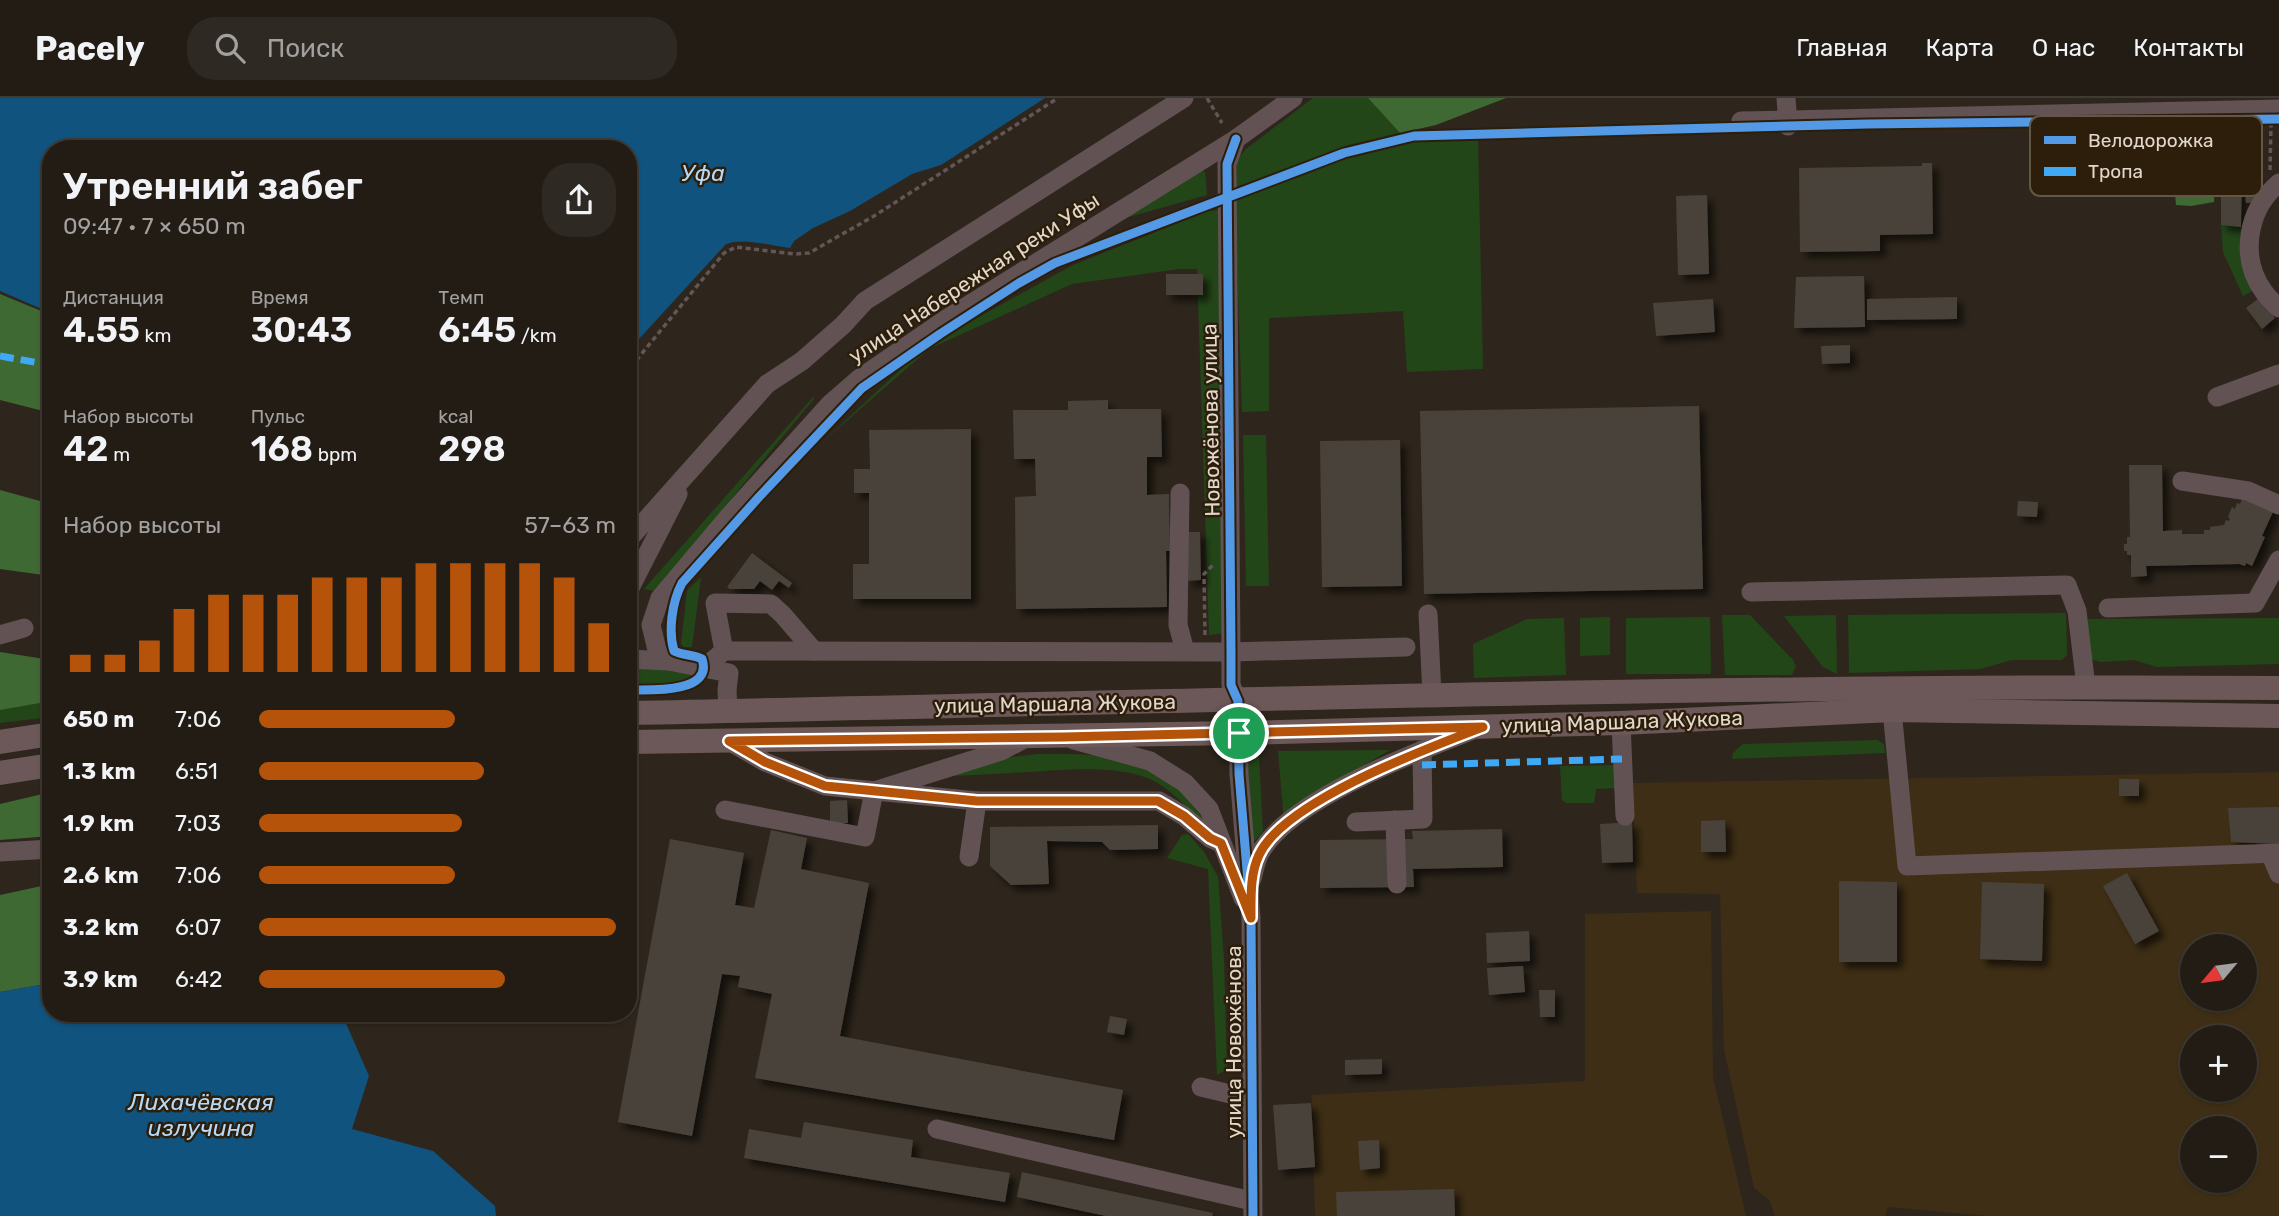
<!DOCTYPE html>
<html lang="ru">
<head>
<meta charset="utf-8">
<style>
  :root { --surface:#221c15; --page:#2e2922; --text:#f1f3f6; --muted:#a2a1a0; --line:#3f3a34; --accent:#b45309 }
  body { margin:0; font-family:Rubik,sans-serif; background:var(--page); color:var(--text); height:100vh; display:flex; flex-direction:column; font-size:26px; white-space:nowrap }
  * { box-sizing:border-box; margin:0 }
  p { font-size:23px; color:var(--muted) }
  .icon { flex:none; width:38px; height:38px; fill:none; stroke:currentColor; stroke-width:2; stroke-linecap:round; stroke-linejoin:round }
  .map { position:relative; flex:1; overflow:hidden }
  .side { position:absolute; left:42px; top:42px; width:595px; height:882px; display:flex; flex-direction:column; background:var(--surface); border-radius:28px; box-shadow:0 2px 5px #0004,0 0 0 2px var(--line) }
  .side>* { flex:none }
  .needle { width:46px; rotate:241deg }
  .fabs { position:absolute; left:2180px; top:836px; display:grid; gap:14px }
  .fabs a { display:grid; place-items:center; width:77px; height:77px; border-radius:50%; background:var(--surface); box-shadow:0 2px 5px #0004,0 0 0 2px var(--line); font-size:35px }
  .pin { position:absolute; display:grid; place-items:center; width:60px; height:60px; color:#fff; margin:-30px; border:4px solid #fff; border-radius:50%; box-shadow:0 2px 7px #0007 }
  .round { display:grid; place-items:center; flex:none; width:74px; height:74px; border-radius:28px; background:var(--page) }
  .summary { display:flex; align-items:center; justify-content:space-between; height:119px; padding:0 21px }
  h1 { font-size:38px; font-weight:600; line-height:52px }
  .figures { display:grid; grid-template-columns:repeat(3,1fr); gap:10px; height:119px; padding:7px 21px }
  .figures div { display:grid; align-content:center }
  .figures b { font-size:35px; font-weight:600 }
  .figures small { font-size:19px; font-weight:400 }
  .figures p { font-size:19px }
  .chart { height:196px; padding:14px 21px }
  .chart p { display:flex; justify-content:space-between }
  .chart svg { width:100%; height:126px; margin-top:7px; stroke:var(--accent); stroke-width:6 }
  ul { padding:0 21px; list-style:none; font-size:23px }
  li { display:grid; grid-template-columns:112px 84px 1fr; align-items:center; height:52px }
  li i { height:18px; border-radius:9px; background:var(--accent) }
  header { display:flex; align-items:center; gap:42px; box-sizing:border-box; height:98px; padding:0 35px; background:var(--surface); border-bottom:2px solid var(--line) }
  header strong { font-size:33px }
  nav { display:flex; gap:38px; margin-inline-start:auto; font-size:24px }
  .search { width:490px; height:63px; background:var(--page); display:flex; align-items:center; gap:18px; box-sizing:border-box; padding:0 24px; border-radius:28px; color:var(--muted); font-size:26px }
  .map>svg:first-child { display:block }
</style>
</head>
<body>
<header>
<strong>Pacely</strong>
<div class="search"><svg class="icon" aria-label="search" viewBox="0 0 24 24"><circle cx="10" cy="10" r="6"/><path d="M15 15l6 6"/></svg>Поиск</div>
<nav><a>Главная</a><a>Карта</a><a>О нас</a><a>Контакты</a></nav>
</header>
<div class="map">
<svg width="2279" height="1118" viewBox="0 0 2279 1118">
  <defs>
    <filter id="shadow"><feDropShadow dx="6" dy="6" stdDeviation="3.5" flood-color="#0009"/></filter>
  </defs>
  <rect width="100%" height="100%" fill="#2e261c"/>
  <g fill="#3e2e15" fill-rule="evenodd">
    <path d="M2279,674V1118H1988L1888,1109L1885,1118H1775L1770,1103L1754,1090L1724,951L1720,796L1637,795L1632,685ZM2193,849H2245V901H2193ZM2193,940H2245V992H2193ZM2193,1031H2245V1083H2193Z"/>
    <polygon points="1711,813 1713,979 1746,1118 1315,1118 1312,997 1585,983 1585,816"/>
  </g>
  <g fill="#234618">
    <polygon points="1313,0 1368,0 1400,35 1349,47 1236,89 1237,62 1246,51"/>
    <polygon points="1414,41 1478,42 1483,271 1407,274 1403,213 1269,220 1269,313 1242,314 1235,101 1345,59"/>
    <polygon points="1199,72 1205,74 1207,97 1118,122"/>
    <polygon points="1219,112 1225,535 1209,537 1197,171 1179,171 1072,186 929,251 819,347 926,248 1073,167 1208,113"/>
    <polygon points="2221,127 2241,129 2245,155 2257,190 2243,198 2223,154"/>
    <polygon points="815,297 813,302 655,493 644,491"/>
    <polygon points="1243,337 1266,337 1269,488 1246,488"/>
    <polygon points="701,479 692,549 684,549 681,546 687,493"/>
    <polygon points="2066,515 2067,557 2062,562 2012,562 1980,571 1849,575 1848,517"/>
    <polygon points="1722,517 1750,517 1793,562 1796,568 1792,577 1725,577"/>
    <polygon points="1836,517 1837,576 1823,569 1784,518"/>
    <polygon points="1610,519 1610,557 1580,558 1580,520"/>
    <polygon points="1710,519 1711,576 1626,576 1626,520"/>
    <polygon points="1564,520 1566,577 1474,580 1473,546 1527,521"/>
    <polygon points="2279,520 2279,566 2157,569 2134,562 2101,564 2089,561 2087,521"/>
    <path d="M628,568L697,573C679,592 653,588 628,588Z"/>
    <polygon points="51,600 51,619 0,625 0,607"/>
    <polygon points="1877,642 1884,646 1885,655 1732,661 1733,655 1743,646"/>
    <polygon points="1390,652 1359,670 1284,723 1278,653"/>
    <path d="M1037,656C1088,656 1146,654 1186,691C1193,699 1200,708 1207,716L1203,726C1187,709 1171,691 1150,681C1112,665 1052,673 1011,675C979,677 947,678 914,679L913,671Z"/>
    <polygon points="1259,657 1263,734 1252,745 1247,667"/>
    <polygon points="1621,667 1618,690 1596,691 1594,705 1566,705 1562,702 1560,668"/>
    <polygon points="1188,736 1204,754 1218,779 1224,861 1227,972 1217,977 1208,771 1167,760 1182,737"/>
  </g>
  <g fill="#3f6933">
    <polygon points="1368,0 1506,0 1436,27 1400,35"/>
    <polygon points="2258,47 2258,73 2215,68 2214,104 2191,108 2176,107 2171,49"/>
    <polygon points="0,196 51,217 51,315 0,302"/>
    <polygon points="0,392 51,406 51,478 0,471"/>
    <polygon points="0,554 51,562 51,603 0,612"/>
    <polygon points="51,694 51,738 0,742 0,706"/>
    <polygon points="51,786 51,885 0,894 0,797"/>
  </g>
  <g fill="#10537e">
    <path d="M0,0H1045L941,67L912,76L850,113L813,130L794,143L790,150C771,148 744,139 726,146L628,253V51H51V215L0,193Z"/>
    <polygon points="51,885 51,915 380,915 345,923 369,978 352,1031 433,1053 495,1108 496,1118 0,1118 0,894"/>
  </g>
  <g fill="#4a423a" filter="url(#shadow)">
    <polygon points="1922,65 1932,65 1933,136 1880,137 1880,153 1800,154 1799,70 1922,68"/>
    <polygon points="2221,71 2242,72 2241,129 2221,127"/>
    <polygon points="2260,80 2261,104 2246,105 2244,81"/>
    <polygon points="1707,97 1709,176 1678,177 1676,98"/>
    <rect x="1166" y="176" width="37" height="21"/>
    <polygon points="1864,178 1865,229 1794,230 1796,179"/>
    <polygon points="1957,199 1957,221 1867,222 1867,201"/>
    <polygon points="2259,200 2275,220 2262,231 2246,210"/>
    <polygon points="1713,201 1715,234 1656,238 1653,205"/>
    <polygon points="1850,247 1850,265 1822,266 1821,248"/>
    <polygon points="1108,302 1108,311 1161,311 1162,359 1147,359 1147,397 1169,396 1170,453 1166,453 1167,509 1016,511 1015,399 1036,398 1035,361 1014,361 1013,312 1068,312 1068,303"/>
    <polygon points="1699,308 1703,491 1424,496 1420,313"/>
    <polygon points="971,331 971,501 853,501 853,466 869,466 869,395 854,395 854,371 870,371 869,332"/>
    <polygon points="1400,342 1402,488 1322,489 1320,343"/>
    <polygon points="2129,367 2162,367 2163,433 2182,432 2182,436 2204,436 2204,432 2210,432 2210,429 2224,427 2226,422 2229,423 2230,421 2228,419 2232,409 2235,411 2237,405 2240,406 2244,396 2277,405 2262,438 2265,439 2252,468 2246,465 2245,468 2239,466 2146,468 2147,478 2131,479 2131,457 2127,457 2127,453 2124,453 2124,446 2127,446 2127,439 2130,439"/>
    <polygon points="2018,403 2038,404 2037,419 2017,418"/>
    <polygon points="1186,434 1200,434 1201,482 1187,483"/>
    <polygon points="752,455 792,485 789,490 779,483 772,492 760,483 754,491 730,491 727,489"/>
    <rect x="2119" y="681" width="20" height="17"/>
    <polygon points="847,702 848,725 830,725 830,703"/>
    <polygon points="2279,709 2279,746 2231,744 2228,710"/>
    <polygon points="1725,722 1726,754 1701,754 1701,723"/>
    <polygon points="1632,724 1633,764 1602,765 1600,726"/>
    <polygon points="1158,727 1158,751 1110,752 1102,744 1047,743 1049,786 1011,787 990,768 990,729"/>
    <polygon points="1502,731 1503,769 1413,771 1414,789 1320,790 1320,742 1413,741 1412,733"/>
    <polygon points="771,732 807,740 801,771 869,785 840,938 1123,992 1114,1042 755,980 772,896 738,889 740,878 722,876 692,1038 618,1024 670,741 744,755 735,807 754,810"/>
    <polygon points="2127,775 2159,833 2135,846 2103,788"/>
    <polygon points="1839,783 1897,784 1897,864 1839,864"/>
    <polygon points="1982,784 2044,786 2042,863 1980,861"/>
    <polygon points="1529,833 1530,863 1487,865 1486,835"/>
    <polygon points="1523,868 1525,894 1489,897 1487,870"/>
    <polygon points="1539,892 1555,892 1555,919 1540,919"/>
    <polygon points="1110,918 1127,921 1124,937 1107,934"/>
    <polygon points="1382,961 1382,976 1345,977 1345,962"/>
    <polygon points="1311,1005 1315,1069 1278,1072 1273,1007"/>
    <polygon points="804,1024 913,1042 911,1059 1010,1075 1005,1104 744,1060 749,1031 801,1040"/>
    <polygon points="1379,1042 1380,1070 1360,1072 1358,1043"/>
    <polygon points="1022,1074 1213,1115 1212,1118 1106,1118 1017,1099"/>
    <polygon points="1454,1091 1455,1118 1337,1118 1336,1094"/>
  </g>
  <g fill="none" stroke-linecap="round" stroke-linejoin="round">
    <g stroke="#635654" stroke-width="3.5" stroke-dasharray="5 3.5" stroke-linecap="butt">
      <polyline points="1207,0 1222,25"/>
      <polyline points="2270,72 2271,27"/>
      <polyline points="628,277 639,259 724,155 736,149 795,156 809,155 874,118 1058,0"/>
      <polyline points="628,285 633,317 628,334"/>
      <polyline points="1205,537 1204,476 1213,467"/>
    </g>
    <g stroke="#635254" stroke-width="19">
      <polyline points="1786,0 1788,28"/>
      <polyline points="1741,23 2279,11"/>
      <polyline points="1236,41 1227,66 1231,554 1231,587 1238,603 1239,676 1251,820 1253,1118"/>
      <path d="M2279,85C2247,111 2239,160 2264,194C2268,200 2274,205 2279,210"/>
      <polyline points="2217,299 2279,276"/>
      <polyline points="2182,383 2248,393 2279,407"/>
      <polyline points="1180,395 1178,527 1185,553"/>
      <polyline points="628,442 767,286 802,263 843,227 865,203 1184,0"/>
      <polyline points="628,494 678,396"/>
      <polyline points="1751,494 2067,487 2077,513 2086,589"/>
      <polyline points="2108,510 2255,505 2279,462"/>
      <polyline points="1428,516 1432,597"/>
      <polyline points="0,537 24,530"/>
      <polyline points="724,553 715,505 771,506 783,517 814,553"/>
      <polyline points="628,561 669,563"/>
      <polyline points="705,569 724,553 1231,554 1406,549"/>
      <polyline points="1892,612 1907,768 2279,755"/>
      <polyline points="728,613 727,592 729,575 669,563 658,556 651,527 660,500 729,418 829,307 860,280 946,221 1236,41 1293,0"/>
      <polyline points="1621,625 1625,718"/>
      <polyline points="1074,642 1150,663 1185,685 1209,711 1243,800"/>
      <polyline points="729,643 765,664 825,688 977,703 1159,703 1184,718 1210,740 1221,745"/>
      <polyline points="725,712 865,739 874,693 1001,653 1026,640"/>
      <polyline points="1395,722 1397,786"/>
      <polyline points="1356,724 1423,721 1422,652"/>
      <polyline points="0,754 51,751"/>
      <polyline points="2271,757 2279,776"/>
      <polyline points="969,759 977,703"/>
      <path d="M1252,781C1254,773 1256,762 1260,755C1290,701 1414,655 1471,633"/>
      <polyline points="1201,989 1251,1001"/>
      <polyline points="937,1031 1252,1103"/>
    </g>
    <g stroke="#6d5859" stroke-width="24">
      <path d="M628,615C1178,604 1729,586 2279,590"/>
      <polyline points="0,644 51,636"/>
      <polyline points="628,644 1239,635 1621,625 1892,612 2279,618"/>
      <polyline points="0,675 51,667"/>
    </g>
    <g stroke="#3fa9f5" stroke-width="7" stroke-dasharray="14 7" stroke-linecap="butt">
      <polyline points="0,258 51,267"/>
      <polyline points="1422,667 1622,661"/>
    </g>
    <defs>
      <g id="cycleway">
        <polyline points="1236,41 1227,66 1231,554 1231,587 1238,603 1239,676 1251,820 1253,1118"/>
        <path d="M628,592C648,592 714,596 702,561C693,556 684,558 674,553C668,533 672,504 682,485L759,399L862,290L940,236L1019,185L1055,165L1344,55L1414,38L1867,26L2279,21"/>
      </g>
    </defs>
    <use href="#cycleway" stroke="#2c1e0a" stroke-width="13"/>
    <use href="#cycleway" stroke="#5399e6" stroke-width="9"/>
  </g>
  <g fill="none" stroke-linecap="round" stroke-linejoin="round">
    <defs>
      <path id="route" d="M1483,629C1428,650 1284,703 1259,757C1250,776 1251,799 1251,820L1221,745L1210,740L1184,718L1158,703H977L825,688L765,664L729,643L1064,639Z"/>
    </defs>
    <use href="#route" stroke="#fff" stroke-width="14"/>
    <use href="#route" stroke="#b45309" stroke-width="9"/>
  </g>
  <g text-anchor="middle" stroke-width="5" stroke-linejoin="round" paint-order="stroke">
    <g font-size="21" fill="#e1d7cb" stroke="#2c1e0a">
      <text transform="translate(974 180) rotate(-33)" y="7">улица Набережная реки Уфы</text>
      <text transform="translate(1211 322) rotate(-91)" y="7">Новожёнова улица</text>
      <text transform="translate(1055 606) rotate(-1)" y="7">улица Маршала Жукова</text>
      <text transform="translate(1622 624) rotate(-2)" y="7">улица Маршала Жукова</text>
      <text transform="translate(1234 944) rotate(-90)" y="7">улица Новожёнова</text>
    </g>
    <g font-size="23" font-style="italic" fill="#b7d9f6" stroke="#2c1e0a">
      <text x="703" y="83">Уфа</text>
      <text x="201" y="1012">Лихачёвская<tspan x="201" dy="26">излучина</tspan></text>
    </g>
  </g>
  <rect x="2030" y="18" width="232" height="80" rx="10" fill="#2c1e0a" stroke="#625644" stroke-width="2"/>
  <rect x="2044" y="38" width="32" height="8" fill="#5399e6"/>
  <rect x="2044" y="69" width="32" height="9" fill="#3fa9f5"/>
  <g font-size="19" fill="#e1d7cb">
    <text x="2088" y="49">Велодорожка</text>
    <text x="2088" y="80">Тропа</text>
  </g>
</svg>
<div class="fabs">
<a><svg class="needle" viewBox="-14 -14 28 28"><path d="M0-13l5 13h-10z" fill="#e53935"/><path d="M0 13l5-13h-10z" fill="#a2a1a0"/></svg></a>
<a>+</a>
<a>−</a>
</div>
<div class="pin" style="left:1239px;top:635px;background:#1e9e55"><svg class="icon" aria-label="arrive" viewBox="0 0 24 24"><path d="M6 21V4h12l-3 4 3 4H6"/></svg></div>
<section class="side">
<div class="summary"><div><h1>Утренний забег</h1><p>09:47 · 7 × 650 m</p></div><a class="round"><svg class="icon" aria-label="share" viewBox="0 0 24 24"><path d="M12 15V3M7 8l5-5 5 5M5 13v7h14v-7"/></svg></a></div>
<div class="figures">
<div><p>Дистанция</p><b>4.55<small> km</small></b></div>
<div><p>Время</p><b>30:43</b></div>
<div><p>Темп</p><b>6:45<small> /km</small></b></div>
</div>
<div class="figures">
<div><p>Набор высоты</p><b>42<small> m</small></b></div>
<div><p>Пульс</p><b>168<small> bpm</small></b></div>
<div><p>kcal</p><b>298</b></div>
</div>
<div class="chart"><p><span>Набор высоты</span>57–63 m</p>
<svg viewBox="0 0 160 44" preserveAspectRatio="none"><path d="M5 44V38M15 44V38M25 44V33M35 44V22M45 44V17M55 44V17M65 44V17M75 44V11M85 44V11M95 44V11M105 44V6M115 44V6M125 44V6M135 44V6M145 44V11M155 44V27"/></svg>
</div>
<ul>
<li><b>650 m</b>7:06<i style="width:55%"></i></li>
<li><b>1.3 km</b>6:51<i style="width:63%"></i></li>
<li><b>1.9 km</b>7:03<i style="width:57%"></i></li>
<li><b>2.6 km</b>7:06<i style="width:55%"></i></li>
<li><b>3.2 km</b>6:07<i style="width:100%"></i></li>
<li><b>3.9 km</b>6:42<i style="width:69%"></i></li>
</ul>
</section>
</div>
</body>
</html>
